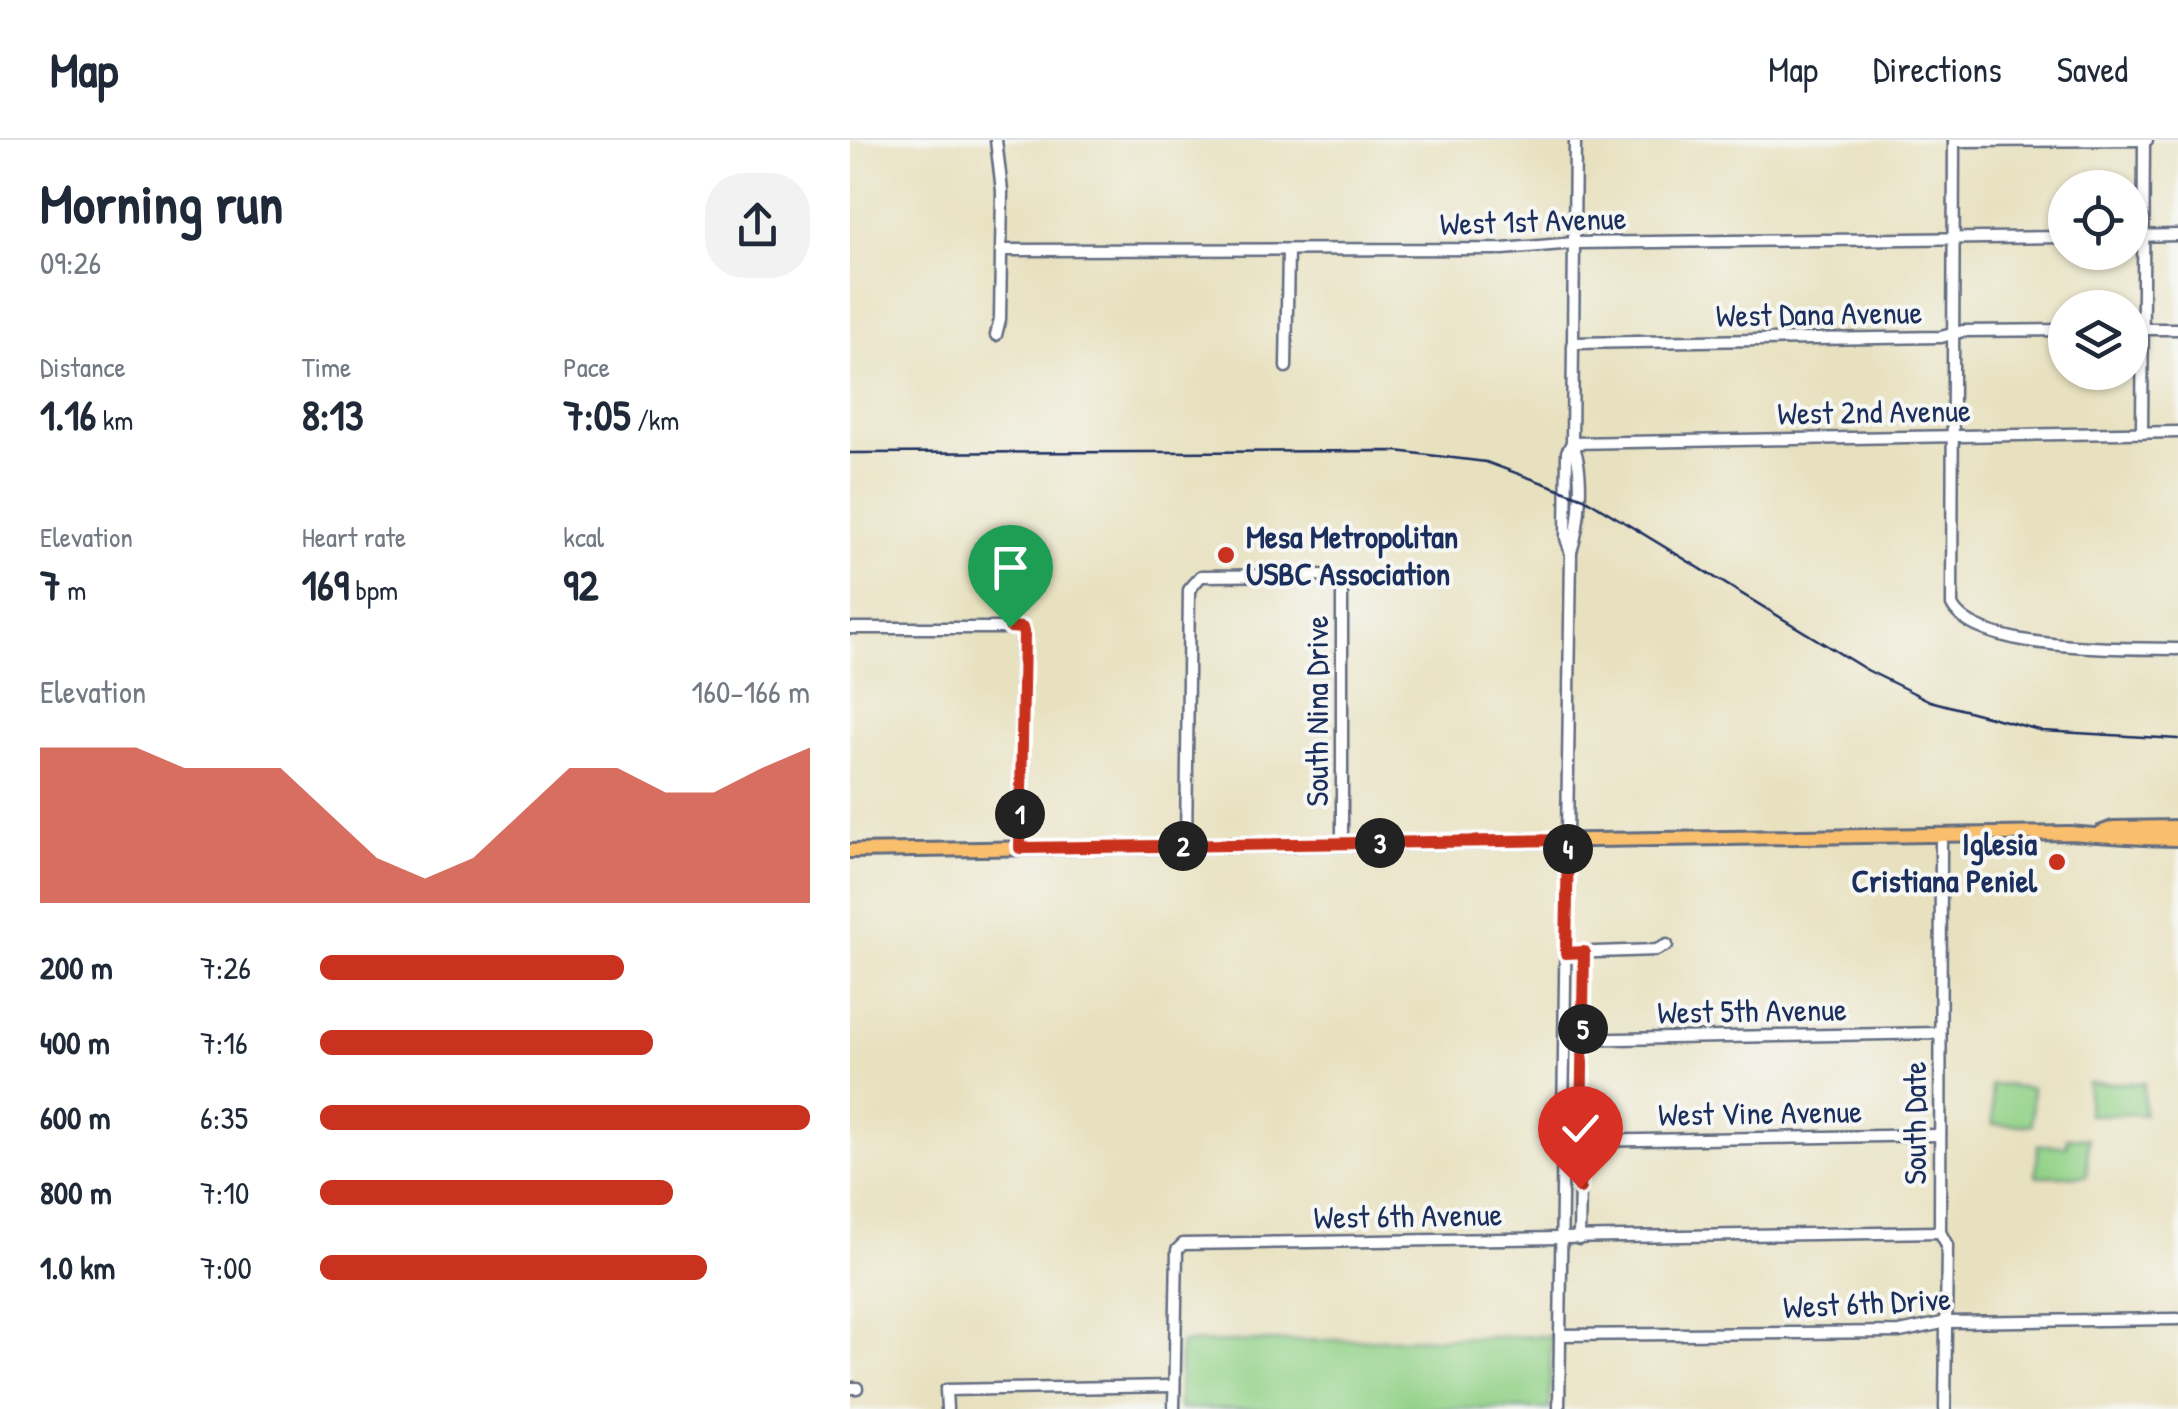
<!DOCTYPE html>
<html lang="en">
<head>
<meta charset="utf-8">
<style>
  :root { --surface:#fff; --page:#f2f2f3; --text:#1f2937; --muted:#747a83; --line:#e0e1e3; --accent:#c8321e }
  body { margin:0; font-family:"Patrick Hand",sans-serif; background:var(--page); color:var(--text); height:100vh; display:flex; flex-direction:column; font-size:38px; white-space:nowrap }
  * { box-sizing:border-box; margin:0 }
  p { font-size:32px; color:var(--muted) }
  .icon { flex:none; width:55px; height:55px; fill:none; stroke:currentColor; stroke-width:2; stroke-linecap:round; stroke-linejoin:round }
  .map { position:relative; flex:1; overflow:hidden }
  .drawer { display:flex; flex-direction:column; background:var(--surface); width:850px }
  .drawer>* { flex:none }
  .tools { position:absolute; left:1198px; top:30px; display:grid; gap:20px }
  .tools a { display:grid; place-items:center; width:100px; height:100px; border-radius:50%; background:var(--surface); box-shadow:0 2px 8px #0004; font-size:50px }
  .pin { position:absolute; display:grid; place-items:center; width:85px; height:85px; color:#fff; margin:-102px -42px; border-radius:50% 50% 50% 0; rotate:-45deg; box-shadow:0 0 10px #0007 }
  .pin .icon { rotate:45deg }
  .km { position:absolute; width:50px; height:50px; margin:-25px; border-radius:50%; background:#222; color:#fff; font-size:28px; line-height:50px; text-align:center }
  .round { display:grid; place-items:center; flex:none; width:105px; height:105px; border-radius:40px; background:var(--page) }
  .headline { display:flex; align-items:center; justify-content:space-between; height:170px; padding:0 40px }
  h1 { font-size:55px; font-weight:700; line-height:75px }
  .metrics { display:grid; grid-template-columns:repeat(3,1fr); gap:15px; height:170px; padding:10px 40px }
  .metrics div { display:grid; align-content:center }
  .metrics b { font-size:42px; font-weight:700 }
  .metrics small { font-size:28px; font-weight:400 }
  .metrics p { font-size:28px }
  .chart { height:280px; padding:20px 40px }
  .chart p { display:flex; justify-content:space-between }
  .chart svg { width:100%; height:180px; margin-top:10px; fill:var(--accent); opacity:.7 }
  ul { padding:0 40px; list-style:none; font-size:32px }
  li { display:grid; grid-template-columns:160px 120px 1fr; align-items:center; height:75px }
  li i { height:25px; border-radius:12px; background:var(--accent) }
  header { display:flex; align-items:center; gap:60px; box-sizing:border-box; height:140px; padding:0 50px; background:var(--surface); border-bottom:2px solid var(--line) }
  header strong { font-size:48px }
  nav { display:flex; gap:55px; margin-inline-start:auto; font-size:35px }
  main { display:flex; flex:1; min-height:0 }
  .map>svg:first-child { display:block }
</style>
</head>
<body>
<header>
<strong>Map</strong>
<nav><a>Map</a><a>Directions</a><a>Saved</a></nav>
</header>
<main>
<section class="drawer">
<div class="headline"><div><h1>Morning run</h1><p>09:26</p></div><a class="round"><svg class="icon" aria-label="share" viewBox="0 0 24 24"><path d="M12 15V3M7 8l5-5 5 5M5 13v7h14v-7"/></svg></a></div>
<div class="metrics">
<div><p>Distance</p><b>1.16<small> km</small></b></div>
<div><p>Time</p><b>8:13</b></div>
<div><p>Pace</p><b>7:05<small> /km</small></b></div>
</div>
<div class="metrics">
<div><p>Elevation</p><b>7<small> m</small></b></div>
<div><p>Heart rate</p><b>169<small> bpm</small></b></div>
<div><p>kcal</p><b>92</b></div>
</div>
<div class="chart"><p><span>Elevation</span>160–166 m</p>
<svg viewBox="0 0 160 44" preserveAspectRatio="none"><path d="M0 44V6L10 6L20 6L30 11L40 11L50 11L60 22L70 33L80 38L90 33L100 22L110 11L120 11L130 17L140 17L150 11L160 6V44z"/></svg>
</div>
<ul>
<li><b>200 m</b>7:26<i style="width:62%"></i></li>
<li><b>400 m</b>7:16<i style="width:68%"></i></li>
<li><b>600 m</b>6:35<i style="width:100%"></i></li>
<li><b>800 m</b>7:10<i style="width:72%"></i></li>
<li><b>1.0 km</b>7:00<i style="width:79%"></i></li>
</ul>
</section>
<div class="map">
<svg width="1328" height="1269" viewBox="0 0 1328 1269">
  <rect width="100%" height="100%" fill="#f6f6f2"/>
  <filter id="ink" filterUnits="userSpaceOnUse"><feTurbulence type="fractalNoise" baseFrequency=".01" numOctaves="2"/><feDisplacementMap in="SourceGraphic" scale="20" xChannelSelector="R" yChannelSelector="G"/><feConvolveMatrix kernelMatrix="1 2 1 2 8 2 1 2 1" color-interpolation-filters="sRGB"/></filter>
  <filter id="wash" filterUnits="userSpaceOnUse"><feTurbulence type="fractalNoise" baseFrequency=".0048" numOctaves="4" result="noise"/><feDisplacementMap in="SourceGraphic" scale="40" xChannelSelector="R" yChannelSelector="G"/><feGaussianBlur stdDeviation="2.25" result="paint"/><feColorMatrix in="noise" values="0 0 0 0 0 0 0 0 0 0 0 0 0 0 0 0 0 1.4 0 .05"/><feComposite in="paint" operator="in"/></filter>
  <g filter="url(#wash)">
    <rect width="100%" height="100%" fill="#e8e1c0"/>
    <g fill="#93d288" stroke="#578073" stroke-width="2.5">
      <polygon points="1238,943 1294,943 1294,974 1238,975"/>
      <polygon points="1141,944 1182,948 1182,985 1143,985"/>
      <polygon points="1217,998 1238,998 1237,1036 1186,1036 1188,1005 1217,1006"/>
      <polygon points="701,1196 700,1269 329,1269 330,1203"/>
    </g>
  </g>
  <g filter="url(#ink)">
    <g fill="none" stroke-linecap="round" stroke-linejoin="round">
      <defs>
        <g id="minor">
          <path d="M1104,0L1102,465C1126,513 1280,508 1328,509"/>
          <polyline points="1104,1 1297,0"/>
          <polyline points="1280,96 1328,95"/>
          <polyline points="152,110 653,109 724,103 1215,97"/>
          <polyline points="1280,189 1328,189"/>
          <polyline points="146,195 150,179 152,51 146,0"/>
          <polyline points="723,203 1091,197 1113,191 1215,190"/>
          <polyline points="436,227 438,110"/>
          <polyline points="1292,293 1294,0"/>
          <polyline points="722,303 1328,292"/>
          <polyline points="720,411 716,398 717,312 722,303 725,0"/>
          <polyline points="0,488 172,488 170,708"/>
          <polyline points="1091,696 1090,1092 1097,1105 1095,1269"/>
          <polyline points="336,706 339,450 351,436 470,435 492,440 492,703"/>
          <polyline points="716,813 806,810 817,805"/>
          <polyline points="715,900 1090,893"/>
          <polyline points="731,1001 1090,995"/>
          <polyline points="729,1099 734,812"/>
          <polyline points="710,1195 1050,1192 1097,1182 1328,1179"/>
          <polyline points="0,1248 7,1248"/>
          <polyline points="97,1269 96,1250 324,1246"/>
          <polyline points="324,1269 327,1110 333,1104 1090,1092"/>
          <path d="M709,1269L721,412C730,385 735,329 722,303"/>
        </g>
        <g id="major">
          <polyline points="1250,693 1263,688 1328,687"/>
          <path d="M0,711L1220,693C1257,696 1291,699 1328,699"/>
        </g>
      </defs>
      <use href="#minor" stroke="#636d80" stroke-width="15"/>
      <use href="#major" stroke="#636d80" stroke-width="18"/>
      <use href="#minor" stroke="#fff" stroke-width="10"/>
      <use href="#major" stroke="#f9bf6d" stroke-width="12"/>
      <polyline stroke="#1b2f5e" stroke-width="2.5" points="0,313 546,311 636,322 734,358 1017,530 1080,561 1193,591 1328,599"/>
    </g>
  </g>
  <g fill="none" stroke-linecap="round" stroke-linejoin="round" filter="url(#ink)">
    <defs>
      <polyline id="route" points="160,487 172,488 174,495 170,708 718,700 716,813 734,812 730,1048"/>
    </defs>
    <use href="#route" stroke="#fff" stroke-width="20"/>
    <use href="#route" stroke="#c8321e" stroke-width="12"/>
  </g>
  <g fill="#c8321e" stroke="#f6f6f2" stroke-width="4">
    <circle cx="376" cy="415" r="10"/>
    <circle cx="1207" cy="722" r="10"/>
  </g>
  <g text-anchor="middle" stroke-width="8" stroke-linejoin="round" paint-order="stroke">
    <g font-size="32" fill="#1b2f5e" stroke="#f6f6f2">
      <text transform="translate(683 81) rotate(-2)" y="11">West 1st Avenue</text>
      <text transform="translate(969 174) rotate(-1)" y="11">West Dana Avenue</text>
      <text transform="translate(1024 272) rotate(-1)" y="11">West 2nd Avenue</text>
      <text transform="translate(467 571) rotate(-90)" y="11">South Nina Drive</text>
      <text transform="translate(902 871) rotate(-1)" y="11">West 5th Avenue</text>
      <text transform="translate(910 973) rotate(-1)" y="11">West Vine Avenue</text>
      <text transform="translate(1065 983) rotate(-90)" y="11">South Date</text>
      <text transform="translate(558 1076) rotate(-1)" y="11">West 6th Avenue</text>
      <text transform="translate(1017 1163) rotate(-3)" y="11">West 6th Drive</text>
    </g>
    <g font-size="32" font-weight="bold" fill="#1b2f5e" stroke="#f6f6f2" text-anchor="start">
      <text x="396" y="408">Mesa Metropolitan<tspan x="396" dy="37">USBC Association</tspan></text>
      <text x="1187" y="715" text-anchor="end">Iglesia<tspan x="1187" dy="37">Cristiana Peniel</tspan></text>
    </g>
  </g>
</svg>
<div class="tools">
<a><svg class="icon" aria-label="locate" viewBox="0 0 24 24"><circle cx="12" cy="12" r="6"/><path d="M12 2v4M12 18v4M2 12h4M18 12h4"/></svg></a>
<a><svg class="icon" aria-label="layers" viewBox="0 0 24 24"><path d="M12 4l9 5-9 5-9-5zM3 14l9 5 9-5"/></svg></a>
</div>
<div class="pin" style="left:160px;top:487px;background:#1e9e55"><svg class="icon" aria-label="arrive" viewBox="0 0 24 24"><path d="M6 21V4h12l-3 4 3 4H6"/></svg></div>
<div class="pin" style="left:730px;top:1048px;background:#d93025"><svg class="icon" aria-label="check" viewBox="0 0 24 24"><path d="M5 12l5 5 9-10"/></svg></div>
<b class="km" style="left:170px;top:674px">1</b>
<b class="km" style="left:333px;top:706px">2</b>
<b class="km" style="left:530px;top:703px">3</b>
<b class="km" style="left:718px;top:709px">4</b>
<b class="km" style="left:733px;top:889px">5</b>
</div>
</main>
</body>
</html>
